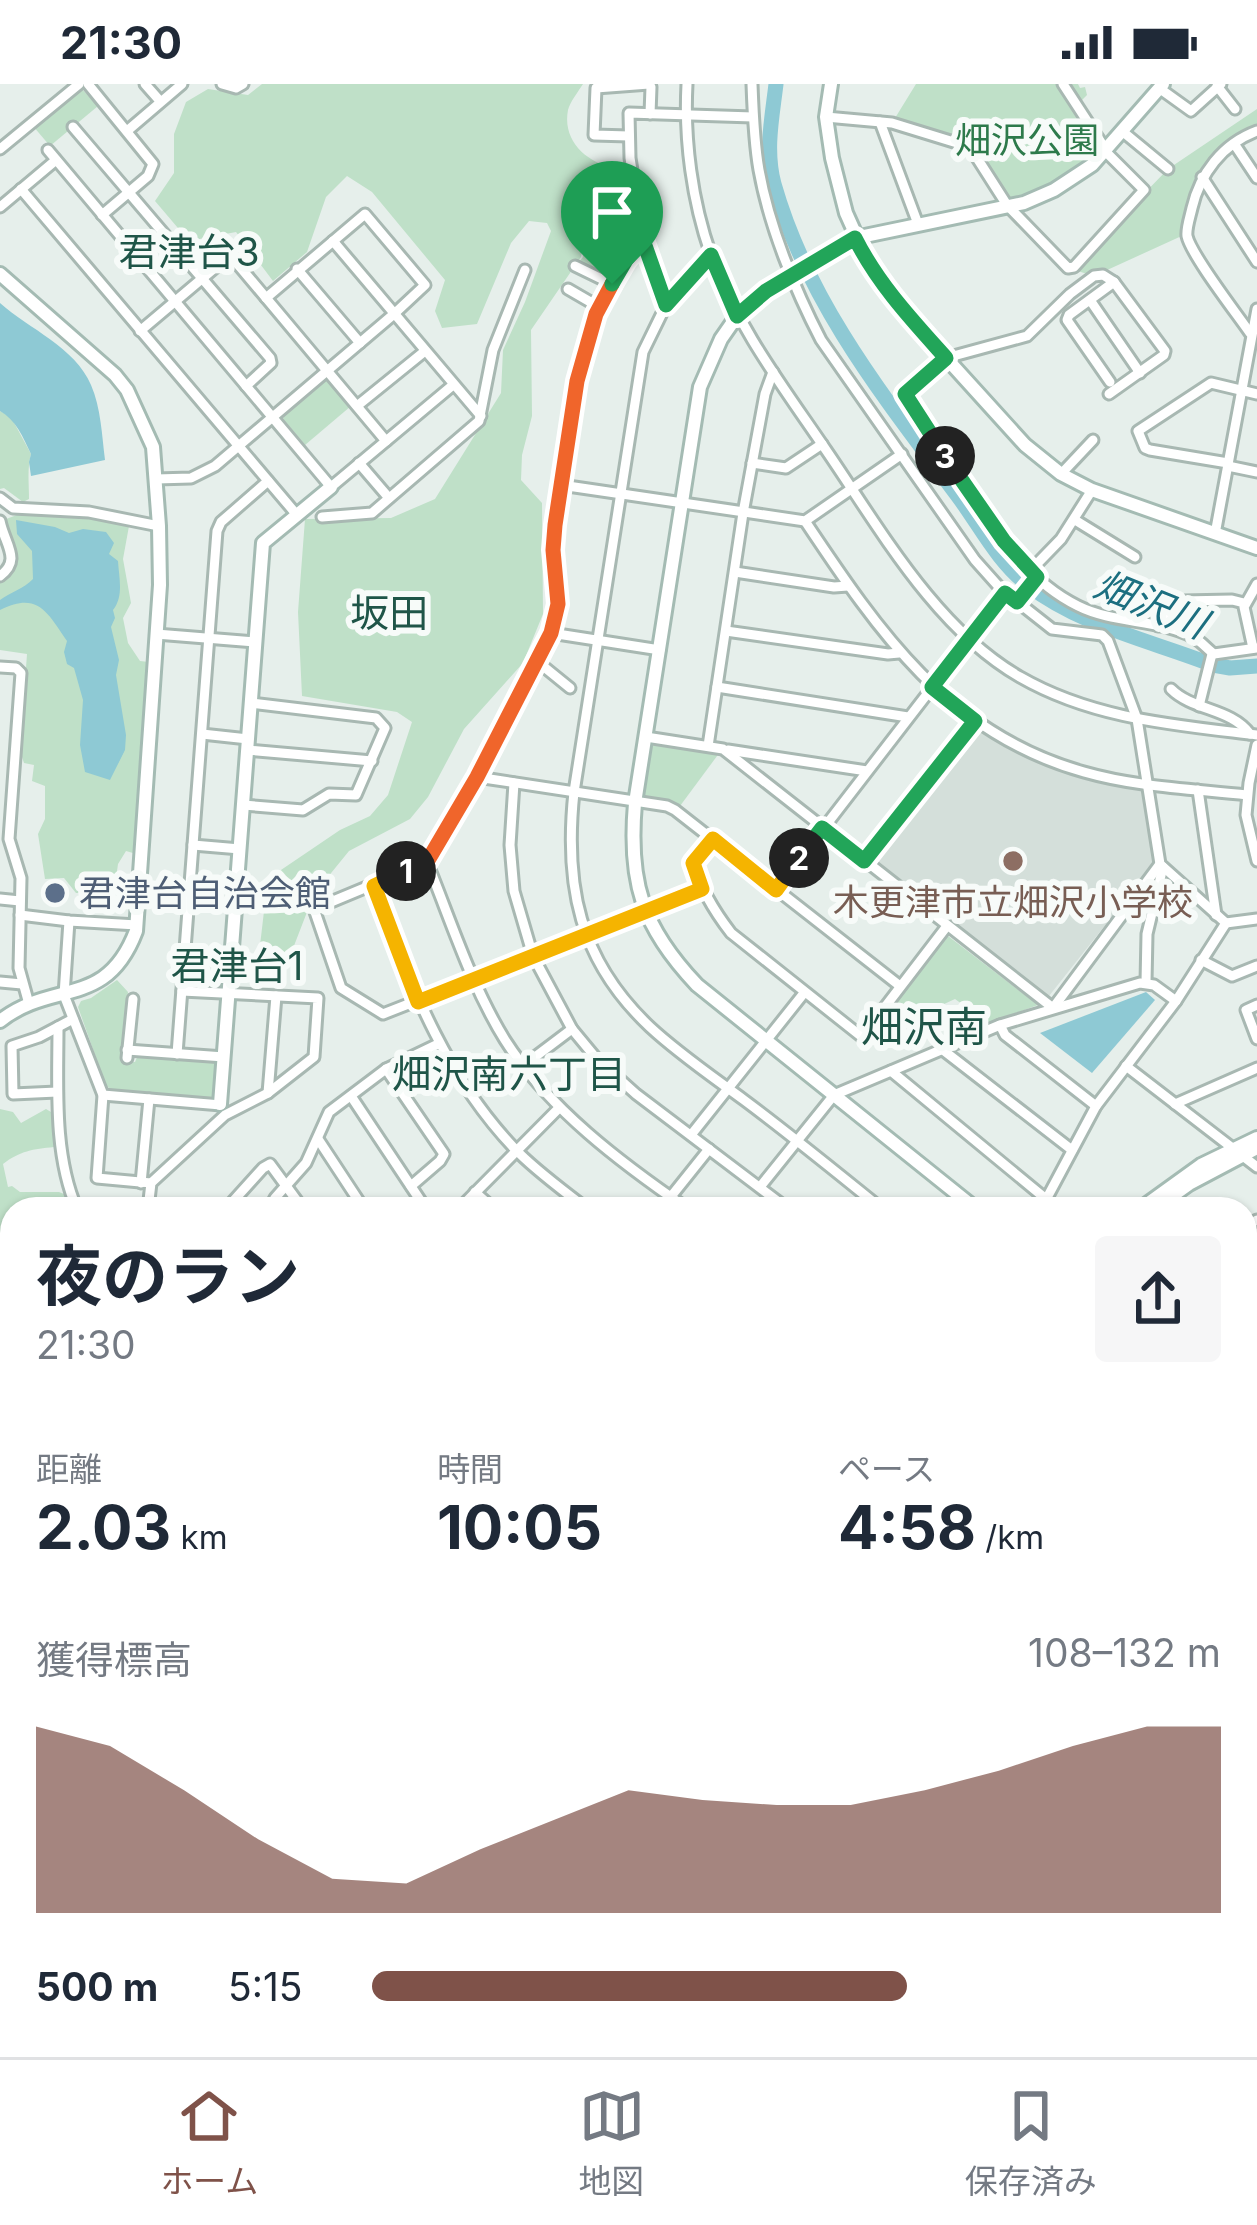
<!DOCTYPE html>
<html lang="ja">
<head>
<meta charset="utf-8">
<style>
  :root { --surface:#fff; --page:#f6f6f7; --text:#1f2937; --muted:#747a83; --line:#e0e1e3; --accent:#7f5249 }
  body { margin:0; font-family:Inter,"Noto Sans JP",sans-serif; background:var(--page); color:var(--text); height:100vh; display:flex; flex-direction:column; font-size:45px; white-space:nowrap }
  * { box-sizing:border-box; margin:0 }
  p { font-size:39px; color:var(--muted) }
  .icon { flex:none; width:66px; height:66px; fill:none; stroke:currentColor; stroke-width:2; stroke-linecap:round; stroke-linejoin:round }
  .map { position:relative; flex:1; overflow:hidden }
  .drawer { position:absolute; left:0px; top:1113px; width:1257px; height:861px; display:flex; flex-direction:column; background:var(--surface); border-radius:36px 36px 0 0; box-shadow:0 3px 9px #0004 }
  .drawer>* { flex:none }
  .pin { position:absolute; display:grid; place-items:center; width:102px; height:102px; color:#fff; margin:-123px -51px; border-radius:50% 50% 50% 0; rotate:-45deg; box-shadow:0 0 12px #0007 }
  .pin .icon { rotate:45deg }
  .km { position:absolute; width:60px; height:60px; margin:-30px; border-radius:50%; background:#222; color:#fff; font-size:33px; line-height:60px; text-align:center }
  .round { display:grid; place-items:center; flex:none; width:126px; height:126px; border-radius:12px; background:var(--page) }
  .headline { display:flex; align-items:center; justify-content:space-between; height:204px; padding:0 36px }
  h1 { font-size:66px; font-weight:700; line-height:90px }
  .figures { display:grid; grid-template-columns:repeat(3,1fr); gap:18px; height:204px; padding:12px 36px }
  .figures div { display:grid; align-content:center }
  .figures b { font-size:60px; font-weight:700 }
  .figures small { font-size:33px; font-weight:400 }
  .figures p { font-size:33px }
  .chart { height:336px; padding:24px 36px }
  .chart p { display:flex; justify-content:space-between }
  .chart svg { width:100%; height:216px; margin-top:12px; fill:var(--accent); opacity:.7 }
  ul { padding:0 36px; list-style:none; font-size:39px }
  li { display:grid; grid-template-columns:192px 144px 1fr; align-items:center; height:90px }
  li i { height:30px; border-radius:15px; background:var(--accent) }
  .status { display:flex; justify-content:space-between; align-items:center; height:84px; padding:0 60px; background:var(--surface); direction:ltr }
  .status svg { height:33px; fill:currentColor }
  .tabs { display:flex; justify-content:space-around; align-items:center; height:168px; border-top:3px solid var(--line); background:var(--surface); font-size:33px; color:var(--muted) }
  .tabs a { display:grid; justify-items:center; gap:6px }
  .tabs .selected { color:var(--accent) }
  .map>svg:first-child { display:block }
</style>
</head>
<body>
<div class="status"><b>21:30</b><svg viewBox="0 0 49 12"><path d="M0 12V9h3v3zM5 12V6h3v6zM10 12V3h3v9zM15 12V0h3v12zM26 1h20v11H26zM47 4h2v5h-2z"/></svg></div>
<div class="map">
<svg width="1257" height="1973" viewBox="0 0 1257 1973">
  <rect width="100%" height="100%" fill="#e6efeb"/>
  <polygon fill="#d4dfda" points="977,643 1034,673 1142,703 1156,777 1049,912 1045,914 871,778 872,773"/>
  <g fill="#bfe0c8">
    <path d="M262,0H583C578,8 570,18 568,26C562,57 587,78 613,84L610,109L587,142L611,110L616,86H626L639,153L609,195L578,179L583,173L585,145L581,173L531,246L532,332L522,371L521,396L542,419L543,530L523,579L464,645L428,713L410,735L349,767L314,810L285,885L259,870L266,810L278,788L340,746L370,732L388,711L412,638L397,628L302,612L298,528L305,435L391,434L435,415L501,309L503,266L525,218L551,147L547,139L529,137L511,159L477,240L442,244L435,227L445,196L372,108L347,92L326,113L307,168L273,197L236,148L189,157L155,117L174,89V50L186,18L208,5L248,11Z"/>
    <polygon points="916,0 1078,0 1080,4 1085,3 1087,11 1080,18 1106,66 1054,106 1007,121 978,81 971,76 970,70 962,58 892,39"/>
    <polygon points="79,2 98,22 50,62 33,42"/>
    <polygon points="1257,25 1257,47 1248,50 1202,93 1186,150 1094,192 1071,185 1168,85"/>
    <polygon points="327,296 351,322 305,361 283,335 284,332"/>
    <path d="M0,327L11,333L31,370C27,384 29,400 29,415L23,418L4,404L0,405Z"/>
    <polygon points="25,428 89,431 129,442 123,475 131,519 123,534 128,559 140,577 149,578 140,722 133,769 126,767 118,780 114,809 76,809 64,794 45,795 38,750 45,735 45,702 32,697 34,681 24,679 20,667 27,570 0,566 0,498 5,496 17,480 6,435"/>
    <polygon points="650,661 720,668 680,722 643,714"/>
    <polygon points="948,852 1038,921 988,939 955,915 868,955"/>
    <polygon points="117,896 128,908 121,978 135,978 138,971 215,976 218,978 216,1011 212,1014 111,1005 106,1002 78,923 81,917 91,914"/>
    <path d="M0,1025L13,1028L21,1039L46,1025L56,1031L57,1057L54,1063C33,1065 20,1067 3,1080L8,1103L12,1102L20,1108H59L64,1110L71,1125H12V1191L6,1185H0Z"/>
    <polygon points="1257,1608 1257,1973 882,1973 886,1962 1245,1962 1245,1620"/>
    <polygon points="532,1962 660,1962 659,1973 511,1973"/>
  </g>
  <g fill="#8ec9d4">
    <path d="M0,219C29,245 75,263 91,301C101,324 102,352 105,376L31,392L29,378L31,370C23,353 16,336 0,327Z"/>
    <path d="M16,436L55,443L69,449L83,445L106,448L114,459L109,470L118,477C119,494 124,512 113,526L115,534L111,543L119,576L116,591L126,651L125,666L110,696L85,688L80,661L83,616L74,584L67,580L64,568L67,557C47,528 38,507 0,526V516C11,508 23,505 33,495L32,467L17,450Z"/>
    <polygon points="1146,908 1155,916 1092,989 1040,949"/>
  </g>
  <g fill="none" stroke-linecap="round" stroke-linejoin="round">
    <path stroke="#8ec9d4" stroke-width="15" d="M776,0C772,34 765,66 774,100C808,220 887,317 960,415C981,444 999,479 1028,501C1081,542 1152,557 1213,581L1230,584L1257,582"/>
    <defs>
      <g id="street">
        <polyline points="88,0 153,80 148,92 102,131"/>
        <polyline points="145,0 160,17"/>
        <polyline points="222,0 236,4 243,0"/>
        <path d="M687,0C684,56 692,117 711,171C737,243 784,304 826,366C880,445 936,545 1020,593C1093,635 1175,641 1257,651"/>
        <path d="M752,0C753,28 754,58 759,86C769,142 795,206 821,256L975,476L1000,504L1052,545L1102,551L1108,557L1137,635L1160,780L1226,839L1257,835"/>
        <polyline points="1063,0 1106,66"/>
        <polyline points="1217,2 1235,25"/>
        <polyline points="1159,4 1191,27 1221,0"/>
        <polyline points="826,33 892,39 970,63 1007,121 1068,184 1074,183 1144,106 1105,67"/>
        <polyline points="880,38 918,140"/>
        <polyline points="73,43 270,274 271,279 246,302"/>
        <polyline points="127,47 182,0"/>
        <polyline points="1122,47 1168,85"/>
        <polyline points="629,52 594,51 596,4 649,0 651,3 650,30"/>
        <polyline points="1235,61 1257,94"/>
        <polyline points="0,65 79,0"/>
        <polyline points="48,66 331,403 453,301"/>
        <polyline points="1202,93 1257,178"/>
        <polyline points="21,105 297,431"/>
        <polyline points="0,123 56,76"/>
        <polyline points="643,156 626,176 609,204 596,230 585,260 577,297 555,441 553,466 558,520 555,537 538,578 477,693 427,778 314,825 341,904 383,930 702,805"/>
        <polyline points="333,157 481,332"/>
        <path d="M711,171L666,221L643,268L574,708C564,802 579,876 650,943C679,970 713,993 744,1016C791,1051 836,1088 882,1125"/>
        <polyline points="575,182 612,200"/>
        <polyline points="297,185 360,259"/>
        <polyline points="568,205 599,223"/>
        <polyline points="1090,216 1140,289"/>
        <polyline points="666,221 643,156 630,74 629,29 753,33"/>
        <polyline points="140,247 230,171 386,357"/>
        <path d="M1250,249C1237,230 1191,171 1187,152C1186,144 1190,133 1192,124C1200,90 1222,60 1257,47"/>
        <polyline points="1110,298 1067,236 1069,231 1114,198"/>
        <path d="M1109,310L1164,271L1165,267L1114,198L1103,191L1094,192L1070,210L1027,252L946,274L905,311C916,335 935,357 950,380C986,431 1020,494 1078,522C1114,540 1158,535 1193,553C1201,557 1207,565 1214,570L1257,564"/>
        <polyline points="357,322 425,267"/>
        <polyline points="359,379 389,414"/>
        <polyline points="752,379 786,384 822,360"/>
        <polyline points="1228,379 1150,366 1145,364 1138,347 1211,299 1257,310"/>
        <polyline points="1228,382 1257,388"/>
        <polyline points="1061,390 1093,356"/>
        <polyline points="156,395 191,394 215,382 394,230 425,201 365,130 266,214"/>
        <polyline points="561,401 805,437 902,370"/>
        <polyline points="0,414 13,424 89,428 159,442"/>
        <polyline points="322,433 372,429 479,337 493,266 525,186"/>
        <polyline points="1075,436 1135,473"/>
        <path d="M0,437C5,461 22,476 0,492"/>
        <path d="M805,437C879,548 948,650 1084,688C1136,703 1193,705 1247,711"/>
        <polyline points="1215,450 1257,225"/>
        <polyline points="1030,487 1061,455 1092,406"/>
        <polyline points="735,488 834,503 848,502"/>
        <polyline points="1017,518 1037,493"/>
        <polyline points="1158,542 1182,517 1232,516 1244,519"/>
        <polyline points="726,547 888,570 899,569"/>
        <polyline points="551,549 660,566"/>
        <polyline points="156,550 255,558"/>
        <polyline points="1253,564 1244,523 1257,500"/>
        <polyline points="538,578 570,604"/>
        <polyline points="0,583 16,584 21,589 9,755 21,794 19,884 29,920"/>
        <polyline points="717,603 908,633"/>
        <path d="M1171,605C1193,627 1231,624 1250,650"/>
        <polyline points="1199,622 1212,570"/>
        <polyline points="202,650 248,655"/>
        <polyline points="646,653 723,665 1053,924"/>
        <polyline points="1257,661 1249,699 1246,731 1257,777"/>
        <polyline points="708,662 743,429 765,310 773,288"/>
        <polyline points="247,666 372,677"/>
        <polyline points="728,666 867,687"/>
        <polyline points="477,693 667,722 675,726 900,902"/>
        <polyline points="514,699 510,761 514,807 533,872 572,945 596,974 636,1010 788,1125"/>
        <polyline points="1198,706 1216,831"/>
        <polyline points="243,721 303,726 329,710 356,711 385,644 376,634 251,619"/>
        <path d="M713,755L693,779C701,806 714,827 731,849L862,953L947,842"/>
        <polyline points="193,761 240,765"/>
        <polyline points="864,777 975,637"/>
        <path d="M427,778C451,837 471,901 505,956C549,1025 621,1079 688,1125"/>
        <path d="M373,802C410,897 443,990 515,1065C536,1087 563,1106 587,1125"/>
        <polyline points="776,806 1005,509"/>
        <polyline points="0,815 20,817"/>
        <polyline points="20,831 69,837 137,841"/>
        <polyline points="69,837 64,911 103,1011 97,1094 151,1099"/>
        <polyline points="1201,876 1232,892 1257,882"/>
        <polyline points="0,898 22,900"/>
        <polyline points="1146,898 1147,850 1163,783"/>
        <polyline points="1257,921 1246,926 1257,955"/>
        <polyline points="1053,924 1160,780"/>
        <polyline points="1000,941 1005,951 1096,1022"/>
        <path d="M58,943C58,1002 53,1070 77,1125"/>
        <polyline points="127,966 224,973"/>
        <polyline points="943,966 1072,1066"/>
        <polyline points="177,970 217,447 221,438 268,397"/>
        <polyline points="127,974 133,915"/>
        <polyline points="523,982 572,945"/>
        <polyline points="1126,982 1257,1083"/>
        <polyline points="386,985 444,1070 440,1077 411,1102"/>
        <polyline points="891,987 1046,1115"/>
        <polyline points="57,1008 13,1010 12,962 39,953 73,935"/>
        <polyline points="268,1009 276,912"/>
        <polyline points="103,1011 221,1021"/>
        <polyline points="351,1012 426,1125"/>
        <polyline points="1175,1020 1257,984"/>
        <polyline points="691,1051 804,909"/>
        <polyline points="318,1055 364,1125"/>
        <polyline points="141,1099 149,1015"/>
        <polyline points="760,1103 834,1011 1000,941 1140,899 1154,901 1176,917"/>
        <polyline points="475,1108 494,1125"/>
        <polyline points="148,1125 151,1099 225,1031 268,1009 314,973 318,914 182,907"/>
        <polyline points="226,1125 263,1084 270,1080 303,1125"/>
        <polyline points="269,1125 275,1114 306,1079 329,1028 386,985 438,960"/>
        <polyline points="459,1125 558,1025"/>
        <polyline points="661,1125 709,1065"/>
        <polyline points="1041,1125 1096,1022 1176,917 1226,839"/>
        <polyline points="1245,1142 1257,1136"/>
        <polyline points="1245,1172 1257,1182"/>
        <polyline points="1245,1252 1257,1261"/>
        <polyline points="0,1420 12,1441"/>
        <polyline points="1245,1426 1257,1436"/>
        <polyline points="1245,1506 1257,1516"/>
        <polyline points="0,1535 12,1520"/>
        <polyline points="1245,1570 1257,1547"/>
        <polyline points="0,1736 12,1748"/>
        <polyline points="0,1809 12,1821"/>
        <polyline points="0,1846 12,1857"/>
        <polyline points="0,1889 12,1876"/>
        <polyline points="0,1923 12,1935"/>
        <polyline points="39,1962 51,1973"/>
        <polyline points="118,1962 129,1973"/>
        <polyline points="154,1962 165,1973"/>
        <polyline points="216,1962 227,1973"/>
        <polyline points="481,1962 487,1973"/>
        <polyline points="814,1962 820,1973"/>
        <polyline points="851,1962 853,1973"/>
        <polyline points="343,1973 348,1962"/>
        <polyline points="375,1973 381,1962"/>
      </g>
      <g id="secondary">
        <polyline points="831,0 826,33 832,74 846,129 868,178 899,222 1025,361 1061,390 1092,406 1257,464"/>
        <path d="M0,190L115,291L127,306L153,363L159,442L160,501L136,847C106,926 53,895 0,937"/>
        <polyline points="220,1020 263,459 331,403"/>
        <path d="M976,1125L697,901C642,843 628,798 635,719L700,303L721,255L737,232L766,207L855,154L1024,119L1054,106L1092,81L1163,0"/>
        <polyline points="1140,1125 1201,1081 1257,1054"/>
        <polyline points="1154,1125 1189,1100 1257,1064"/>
        <polyline points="1245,1330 1257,1339"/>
        <polyline points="0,1634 12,1648"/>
        <polyline points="0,1650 12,1664"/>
        <polyline points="281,1962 293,1973"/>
        <polyline points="294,1962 305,1973"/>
        <polyline points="351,1973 357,1962"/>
        <polyline points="363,1973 369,1962"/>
      </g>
    </defs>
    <use href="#street" stroke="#a8b8b2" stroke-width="15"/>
    <use href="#secondary" stroke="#a4bbb3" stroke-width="18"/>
    <use href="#street" stroke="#fff" stroke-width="9"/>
    <use href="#secondary" stroke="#fff" stroke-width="12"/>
    <defs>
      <g id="rail">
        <polyline points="0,1825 12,1837"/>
        <polyline points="138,1962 149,1973"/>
      </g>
    </defs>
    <use href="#rail" stroke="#5f7d75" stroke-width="8"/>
    <use href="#rail" stroke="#f7fbf9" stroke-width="3" stroke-dasharray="9" stroke-linecap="butt"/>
  </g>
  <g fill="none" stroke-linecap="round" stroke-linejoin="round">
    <defs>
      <polyline id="split-1" points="406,787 427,778 477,693 551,549 558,520 553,466 555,441 577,297 596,230 612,200"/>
      <polyline id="split-2" points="406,787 374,802 418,918 702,805 693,779 713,755 776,806 799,774"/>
      <polyline id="split-3" points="799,774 822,744 864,777 975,637 932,603 1005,509 1017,518 1037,493 1004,457 945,372"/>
      <path id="split-4" d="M612,200L626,176L643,156L666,221L711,171L737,232L766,207L855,154C878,200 912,236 946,274L905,310L945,372"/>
    </defs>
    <use href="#split-1" stroke="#fff" stroke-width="24"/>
    <use href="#split-2" stroke="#fff" stroke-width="24"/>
    <use href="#split-3" stroke="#fff" stroke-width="24"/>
    <use href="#split-4" stroke="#fff" stroke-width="24"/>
    <use href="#split-1" stroke="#f0652b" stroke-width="15"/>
    <use href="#split-2" stroke="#f5b400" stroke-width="15"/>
    <use href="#split-3" stroke="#22a559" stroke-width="15"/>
    <use href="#split-4" stroke="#22a559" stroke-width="15"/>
  </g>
  <circle fill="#8d6e63" stroke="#f7fbf9" stroke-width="4.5" cx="1013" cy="777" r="12"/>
  <circle fill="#5c6f8a" stroke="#f7fbf9" stroke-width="4.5" cx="55" cy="809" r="12"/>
  <g text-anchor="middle" stroke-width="12" stroke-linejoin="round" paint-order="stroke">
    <g font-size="36" fill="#2d7a4b" stroke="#f7fbf9">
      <text x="1027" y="69">畑沢公園</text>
    </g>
    <g font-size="36" fill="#4e5e75" stroke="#f7fbf9" text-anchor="start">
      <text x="79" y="822">君津台自治会館</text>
    </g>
    <g font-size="36" fill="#785e54" stroke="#f7fbf9">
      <text x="1013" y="831">木更津市立畑沢小学校</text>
    </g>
    <g font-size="39" fill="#1f5548" stroke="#f7fbf9">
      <text x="189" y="182">君津台3</text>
      <text x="389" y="543">坂田</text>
      <text x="237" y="896">君津台1</text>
      <text x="509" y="1004">畑沢南六丁目</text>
    </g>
    <g font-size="39" font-style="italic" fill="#1c6f80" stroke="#f7fbf9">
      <text transform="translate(1151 520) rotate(22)" y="14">畑沢川</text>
    </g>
    <g font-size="42" fill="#1f5548" stroke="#f7fbf9">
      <text x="924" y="958">畑沢南</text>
    </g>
  </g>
</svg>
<div class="pin" style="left:612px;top:200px;background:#1e9e55"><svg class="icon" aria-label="arrive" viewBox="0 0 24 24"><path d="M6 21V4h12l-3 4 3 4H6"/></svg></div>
<b class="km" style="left:406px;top:787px">1</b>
<b class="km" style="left:799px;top:774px">2</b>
<b class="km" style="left:945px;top:372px">3</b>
<section class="drawer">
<div class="headline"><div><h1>夜のラン</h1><p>21:30</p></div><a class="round"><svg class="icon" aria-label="share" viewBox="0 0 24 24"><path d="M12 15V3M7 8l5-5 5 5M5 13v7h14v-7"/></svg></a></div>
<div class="figures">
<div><p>距離</p><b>2.03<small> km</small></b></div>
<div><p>時間</p><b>10:05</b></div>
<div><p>ペース</p><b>4:58<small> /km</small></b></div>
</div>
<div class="chart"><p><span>獲得標高</span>108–132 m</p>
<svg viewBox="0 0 160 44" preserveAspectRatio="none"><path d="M0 44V6L10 10L20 19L30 29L40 37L50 38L60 31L70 25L80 19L90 21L100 22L110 22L120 19L130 15L140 10L150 6L160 6V44z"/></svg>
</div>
<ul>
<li><b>500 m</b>5:15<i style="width:63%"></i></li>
</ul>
</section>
</div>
<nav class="tabs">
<a class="selected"><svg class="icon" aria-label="home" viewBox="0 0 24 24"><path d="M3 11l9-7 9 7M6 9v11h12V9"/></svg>ホーム</a>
<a><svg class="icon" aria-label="map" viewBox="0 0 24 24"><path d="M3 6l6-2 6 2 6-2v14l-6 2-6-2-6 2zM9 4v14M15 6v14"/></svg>地図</a>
<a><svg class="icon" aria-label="saved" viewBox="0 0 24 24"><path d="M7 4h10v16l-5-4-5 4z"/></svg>保存済み</a>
</nav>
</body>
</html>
